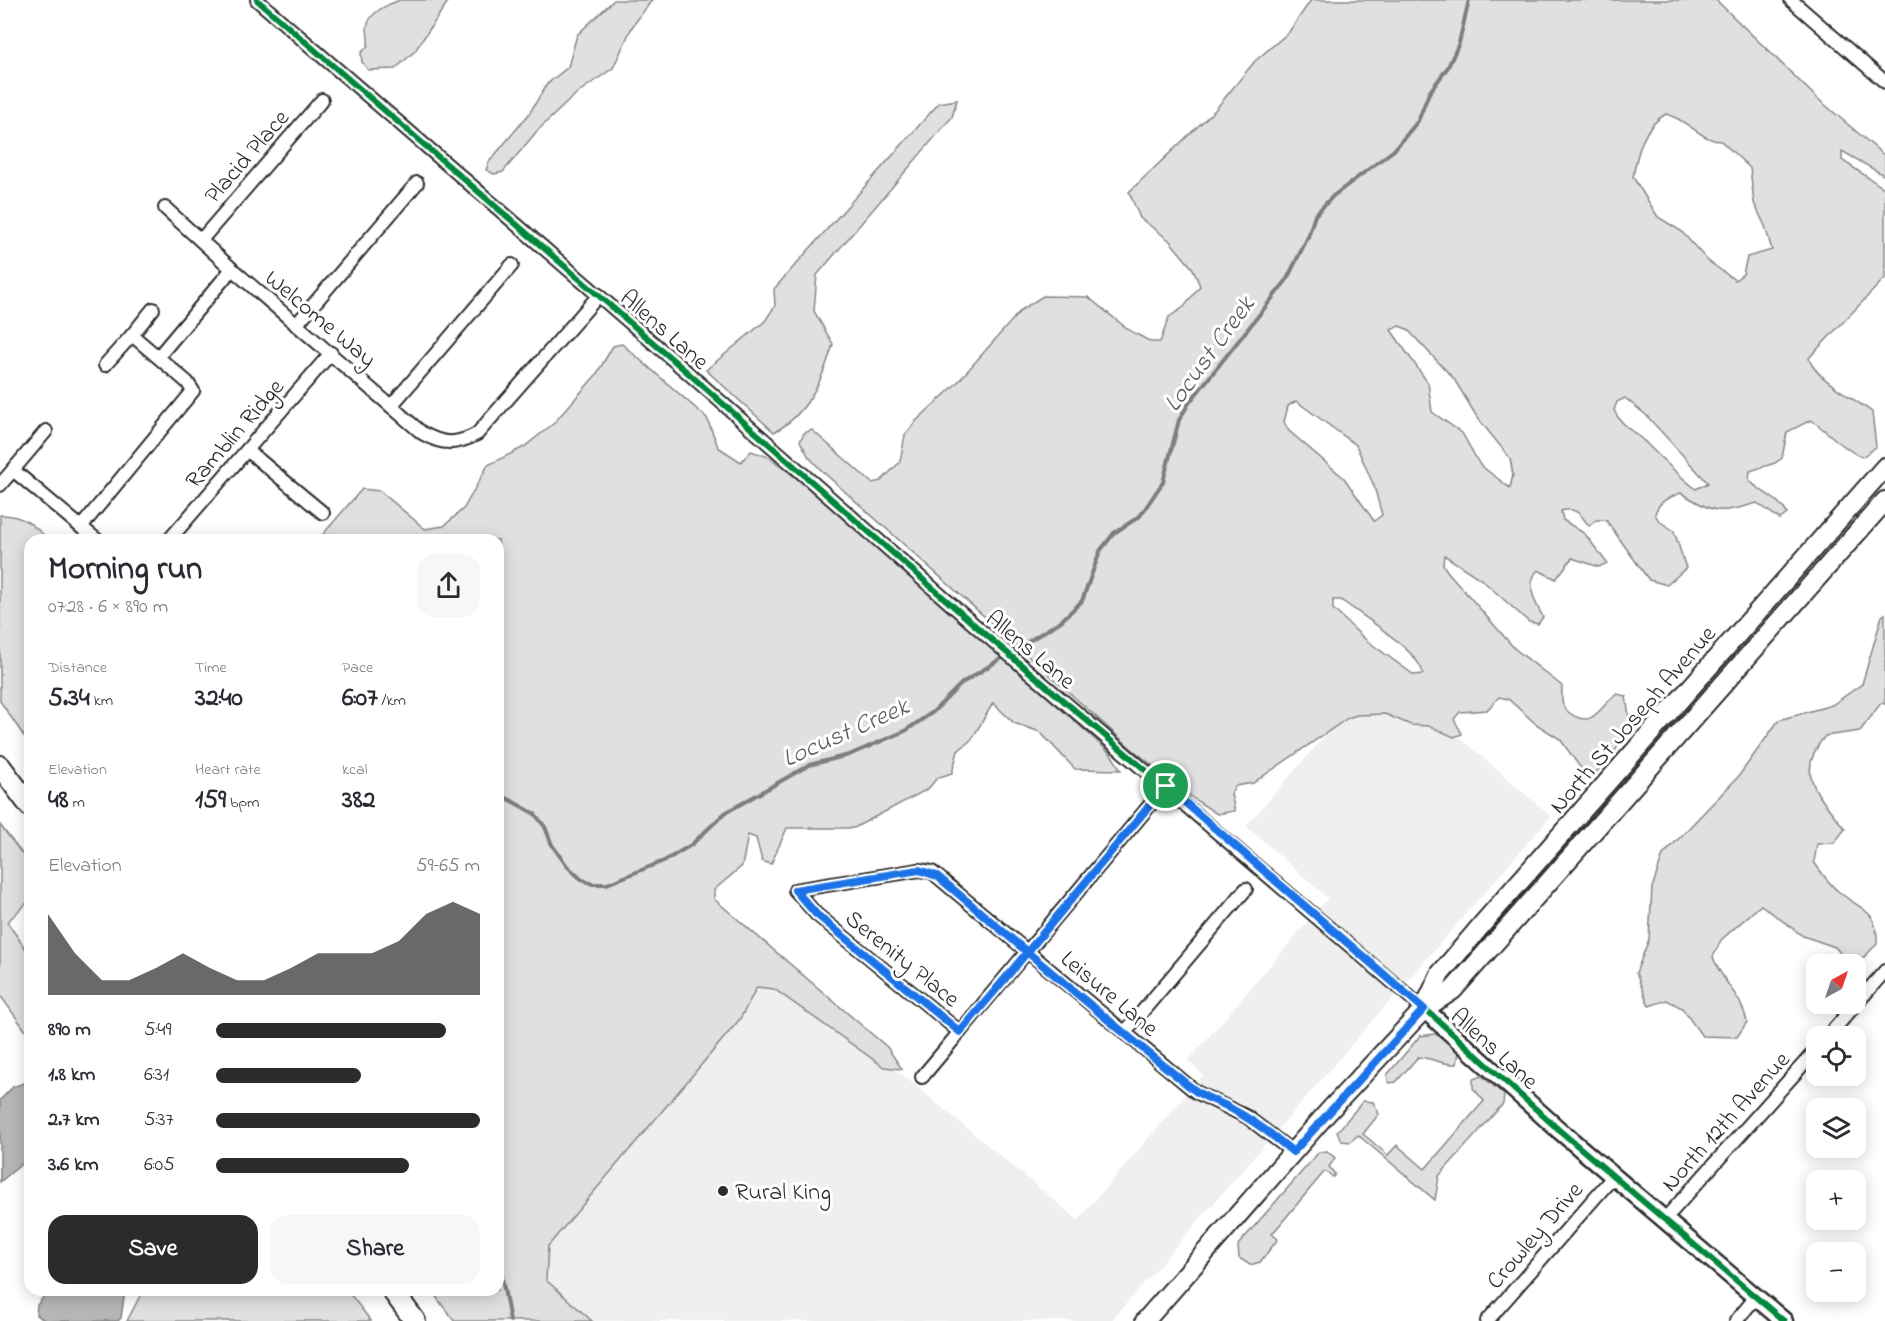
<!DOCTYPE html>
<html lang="en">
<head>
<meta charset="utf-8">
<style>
  :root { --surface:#fff; --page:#f7f7f7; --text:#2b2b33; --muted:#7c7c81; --accent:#2b2b2b }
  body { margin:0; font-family:"Indie Flower",sans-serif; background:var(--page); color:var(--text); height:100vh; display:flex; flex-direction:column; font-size:22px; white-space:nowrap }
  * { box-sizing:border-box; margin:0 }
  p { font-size:20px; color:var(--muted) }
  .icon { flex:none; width:33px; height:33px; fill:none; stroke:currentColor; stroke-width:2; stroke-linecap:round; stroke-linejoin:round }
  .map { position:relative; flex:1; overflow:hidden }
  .panel { position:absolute; left:24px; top:534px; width:480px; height:762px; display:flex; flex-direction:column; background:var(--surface); border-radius:18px; box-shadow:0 3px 15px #0003 }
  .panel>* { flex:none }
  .needle { width:39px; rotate:40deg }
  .controls { position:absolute; left:1806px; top:954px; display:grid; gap:12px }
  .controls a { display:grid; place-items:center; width:60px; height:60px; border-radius:12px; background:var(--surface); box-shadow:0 3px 15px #0003; font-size:30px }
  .pin { position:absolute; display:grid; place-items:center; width:51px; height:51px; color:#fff; margin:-26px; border:3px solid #fff; border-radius:50%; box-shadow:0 2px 6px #0007 }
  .round { display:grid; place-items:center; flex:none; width:63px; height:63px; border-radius:18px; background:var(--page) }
  .summary { display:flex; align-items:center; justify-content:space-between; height:102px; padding:0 24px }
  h1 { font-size:33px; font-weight:800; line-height:45px }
  .metrics { display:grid; grid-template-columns:repeat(3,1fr); gap:9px; height:102px; padding:6px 24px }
  .metrics div { display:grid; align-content:center }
  .metrics b { font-size:26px; font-weight:800 }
  .metrics small { font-size:16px; font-weight:400 }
  .metrics p { font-size:16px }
  .chart { height:168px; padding:12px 24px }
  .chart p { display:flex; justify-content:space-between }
  .chart svg { width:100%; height:108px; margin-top:6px; fill:var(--accent); opacity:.7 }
  .button { display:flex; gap:12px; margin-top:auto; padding:12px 24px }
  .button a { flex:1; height:69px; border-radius:18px; background:var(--accent); color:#fff; font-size:24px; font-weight:800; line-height:69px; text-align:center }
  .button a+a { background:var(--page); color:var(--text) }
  ul { padding:0 24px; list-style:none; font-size:20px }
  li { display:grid; grid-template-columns:96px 72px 1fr; align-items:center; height:45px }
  li i { height:15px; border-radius:8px; background:var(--accent) }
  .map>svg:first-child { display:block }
</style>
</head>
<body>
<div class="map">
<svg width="1885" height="1321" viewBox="0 0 1885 1321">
  <rect width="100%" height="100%" fill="#fff"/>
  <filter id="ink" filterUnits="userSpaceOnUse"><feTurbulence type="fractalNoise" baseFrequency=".0167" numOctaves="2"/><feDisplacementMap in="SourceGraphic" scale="12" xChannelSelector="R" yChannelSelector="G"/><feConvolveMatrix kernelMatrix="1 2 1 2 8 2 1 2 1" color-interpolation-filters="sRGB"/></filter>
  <g filter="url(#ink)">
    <polygon fill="#efefef" points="1385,714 1411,725 1429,726 1454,737 1458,736 1551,816 1111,1321 592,1321 546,1280 548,1246 740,1019 757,987 774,989 883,1067 894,1068 1078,1220 1203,1075 1188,1061 1328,898 1246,826 1331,729 1357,715"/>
    <g fill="#e0e0e0" stroke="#868686" stroke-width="1.5" fill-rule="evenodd">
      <path d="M400,0H449L415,51L395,69L368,70L362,62L361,53L368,46C369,40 367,33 367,27C369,12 387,5 400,0Z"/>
      <polygon points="614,0 652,0 632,27 613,68 576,94 537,131 503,172 494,174 486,170 489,162 529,114 547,84 568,67 577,35"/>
      <path d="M1311,0H1716L1817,98L1885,156V176L1842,151V160L1885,189V278L1809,358C1813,377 1856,400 1872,412L1876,447L1862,457C1847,452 1826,430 1811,420L1787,432L1782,458L1775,463L1750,471L1749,480C1760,493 1780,498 1787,514L1780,519L1757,503C1717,514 1717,514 1681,493C1669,498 1659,500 1655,514L1659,521L1674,531L1686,568L1667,585L1649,580L1606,520H1596L1589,526C1581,515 1576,506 1561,511L1563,520L1585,534L1607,563L1599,567L1572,558L1556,579L1538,570C1525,584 1535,603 1543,617L1538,624L1529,622L1482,580L1444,555L1443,564L1447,571L1515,649L1562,686C1562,692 1561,700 1563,705C1567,714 1583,723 1592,717C1602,711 1607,700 1617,694L1626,696C1627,704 1629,713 1629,721C1628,737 1601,773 1587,777L1560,739L1536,724L1508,699L1499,697L1487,710L1460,712L1454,719L1462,734L1454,737L1429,726L1411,725L1385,714L1357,715L1348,718L1253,783L1235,786L1231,794L1235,811L1217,814L1194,799L1131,748L822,471L809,457L800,441L804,433L812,430L872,483L881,481L900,462L905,435L916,421L956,384L1021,310L1043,296L1088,297L1129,330L1151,342H1160L1169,317L1184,307L1200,286L1193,269L1169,240L1140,218L1129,192L1215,110L1255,61L1289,32ZM1666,114C1687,119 1701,141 1721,141L1750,168L1754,203L1765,226L1772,250L1747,257L1743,274L1735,280L1708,261L1681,231L1658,217L1633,177C1637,154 1643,126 1666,114ZM1399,326L1407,329L1454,379L1477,417L1510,458L1513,475L1510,488L1480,465L1462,433L1432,412L1428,383L1391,330ZM1625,398L1646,415L1708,483L1696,489C1678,475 1663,460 1647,444C1636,432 1620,425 1614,410L1617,402ZM1296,401L1356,445L1374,486L1382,515L1374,521L1344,478L1289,431L1284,422L1288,406ZM1333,600H1341C1361,615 1420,651 1423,674L1414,675L1366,640L1333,609Z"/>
      <path d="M957,100L952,117L817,275L814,311L833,344C823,379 807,415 774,432L706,370L765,321L775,306L774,289L939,103Z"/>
      <polygon points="622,344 707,418 718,447 741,462 751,451 769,457 864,530 1111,754 1121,770 1075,769 1040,732 1014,723 993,703 972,739 958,751 952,773 937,778 928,789 854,828 787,828 771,864 762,861 756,838 748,835 742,866 714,890 714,899 887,1047 902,1069 884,1067 774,989 757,987 740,1019 548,1246 546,1280 592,1321 454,1321 431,1290 498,1290 498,540 318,540 362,489 380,491 425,529 444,526 464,508 488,465 524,447 553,424 596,375 613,346"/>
      <path d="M0,515C22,514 35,526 49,540H30V745L0,701Z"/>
      <path d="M1885,614V704L1881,703L1860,731L1825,736C1792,775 1821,797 1845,829L1834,843L1817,844L1814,862C1821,872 1829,884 1838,891C1861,911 1878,908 1877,944L1864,957L1846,960L1835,947L1803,936L1761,905L1721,940L1713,957C1722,983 1742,995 1747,1022L1737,1037L1702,1036L1682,1008L1667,1000L1649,1006L1636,973L1649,939L1652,888L1663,855L1738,777L1779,720L1832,705L1862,684L1882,616Z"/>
      <polygon points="0,825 30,864 30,900 7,922 30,955 30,1037 0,995"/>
      <path d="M1435,1034L1452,1043L1459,1052L1457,1064C1443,1065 1433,1058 1418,1057L1396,1082L1389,1083L1387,1075L1420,1036Z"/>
      <polygon points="1482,1076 1504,1095 1503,1104 1439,1176 1435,1200 1358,1135 1350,1142 1342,1141 1337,1132 1363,1101 1373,1102 1379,1114 1363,1134 1388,1155 1397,1145 1425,1169 1484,1101 1473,1088 1473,1079"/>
      <polygon points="1327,1151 1335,1158 1329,1167 1335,1174 1333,1177 1325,1171 1272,1234 1278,1239 1260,1262 1250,1265 1239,1258 1238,1245 1319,1152"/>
      <polygon points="140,1290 347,1290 371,1321 127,1321 140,1296"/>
    </g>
    <g fill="#b6b6b6" stroke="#7e7e7e" stroke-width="1.5">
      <polygon points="27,1082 30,1082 30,1157 0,1182 0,1100 13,1087"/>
      <polygon points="49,1290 125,1290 121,1318 118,1321 46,1321 36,1315 37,1305"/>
    </g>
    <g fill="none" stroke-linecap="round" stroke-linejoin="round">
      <g stroke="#7e7e7e" stroke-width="4">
        <polyline points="498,797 503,796 535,814 545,827 552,845 567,866 581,879 592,884 607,884 666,860 691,845 725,813 809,765 849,755 905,731 933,712 962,683 1061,621 1082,601 1100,551 1114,533 1140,516 1163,482 1179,420 1189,403 1286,281 1308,237 1315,215 1333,196 1394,150 1418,121 1429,93 1448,67 1459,43 1469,0"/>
        <polyline points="498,1256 510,1321"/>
      </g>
      <defs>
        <g id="minor">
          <polyline points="257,0 687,372 986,635 1424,1009"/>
          <polyline points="1791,0 1885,82"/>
          <path d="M165,208L232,269L422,433C443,445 456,445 477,434L599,295"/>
          <polyline points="201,240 322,100"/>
          <polyline points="296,325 417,183"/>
          <polyline points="158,357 232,269"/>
          <polyline points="105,365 132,335"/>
          <polyline points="391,406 512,265"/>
          <polyline points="46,431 13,470 81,527 193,391 187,382 132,335 153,309"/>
          <polyline points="247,450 323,513"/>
          <polyline points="0,485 13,470"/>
          <polyline points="81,527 97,540"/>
          <polyline points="169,540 331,353"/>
          <polyline points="960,1032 816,914 795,890 919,870 932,872 1196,1092 1247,1117 1293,1152"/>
          <polyline points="1125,1032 1246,889"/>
          <polyline points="1828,1036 1885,971"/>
          <polyline points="922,1077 1166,786"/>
          <polyline points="1664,1220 1816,1050"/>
          <polyline points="1487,1321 1613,1177"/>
          <polyline points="1736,1321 1756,1297"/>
        </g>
        <polyline id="tertiary" points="1424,1009 1559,1130 1784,1321"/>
        <g id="secondary">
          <polyline points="1424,1009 1440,974 1485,921 1885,467"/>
          <polyline points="1145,1321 1328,1112 1424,1009 1453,990 1885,501"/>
        </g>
        <g id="primary">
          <polyline points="0,766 30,806"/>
          <polyline points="392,1290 415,1321"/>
        </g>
      </defs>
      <use href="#minor" stroke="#2b2b2b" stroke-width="16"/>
      <use href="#tertiary" stroke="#2b2b2b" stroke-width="21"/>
      <use href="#secondary" stroke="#2b2b2b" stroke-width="22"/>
      <use href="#primary" stroke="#2b2b2b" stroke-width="24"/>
      <use href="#minor" stroke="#fff" stroke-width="12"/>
      <use href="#tertiary" stroke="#fff" stroke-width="16"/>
      <use href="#secondary" stroke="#fff" stroke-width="18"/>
      <use href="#primary" stroke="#fff" stroke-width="20"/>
      <defs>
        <g id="cycleway">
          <polyline points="257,0 687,372 986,635 1390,977 1559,1130 1784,1321"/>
          <polyline points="960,1032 816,914 795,890 919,870 932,872 1196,1092 1247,1117 1293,1152"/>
        </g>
      </defs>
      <use href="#cycleway" stroke="#fff" stroke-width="10"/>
      <use href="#cycleway" stroke="#00873e" stroke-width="6"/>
    </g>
  </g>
  <g fill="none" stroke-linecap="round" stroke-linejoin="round" filter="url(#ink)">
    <defs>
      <path id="route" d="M1166,786C1097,868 1029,951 960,1032L816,914L795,890L919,870L937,876C1022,947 1106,1020 1193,1089C1204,1098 1218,1101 1230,1108C1253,1120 1273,1135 1293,1152L1424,1009L1166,786"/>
    </defs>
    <use href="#route" stroke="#fff" stroke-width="12"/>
    <use href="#route" stroke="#1a73e8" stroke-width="8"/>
  </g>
  <circle fill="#2b2b2b" stroke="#fff" stroke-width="2" cx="723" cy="1191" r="6"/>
  <g text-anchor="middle" stroke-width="6" stroke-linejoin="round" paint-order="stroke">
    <g font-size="24" fill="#2b2b2b" stroke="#fff">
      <text transform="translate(246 156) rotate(-49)" y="8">Placid Place</text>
      <text transform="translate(321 318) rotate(40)" y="8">Welcome Way</text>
      <text transform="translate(665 329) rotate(41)" y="8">Allens Lane</text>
      <text transform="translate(234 433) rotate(-49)" y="8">Ramblin Ridge</text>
      <text transform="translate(1031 649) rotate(40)" y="8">Allens Lane</text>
      <text transform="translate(1632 719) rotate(-49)" y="8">North St Joseph Avenue</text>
      <text transform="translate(903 958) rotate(39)" y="8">Serenity Place</text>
      <text transform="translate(1110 993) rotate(40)" y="8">Leisure Lane</text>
      <text transform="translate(1495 1048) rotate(42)" y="8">Allens Lane</text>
      <text transform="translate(1725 1121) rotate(-48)" y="8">North 12th Avenue</text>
      <text transform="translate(1534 1235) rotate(-49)" y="8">Crowley Drive</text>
    </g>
    <g font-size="24" fill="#2b2b2b" stroke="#fff" text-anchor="start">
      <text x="735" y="1199">Rural King</text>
    </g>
    <g font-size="26" font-style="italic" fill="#5c5c5c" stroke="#fff">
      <text transform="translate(1208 353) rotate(-54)" y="9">Locust Creek</text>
      <text transform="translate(845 731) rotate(-24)" y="9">Locust Creek</text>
    </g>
  </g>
</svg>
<div class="controls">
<a><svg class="needle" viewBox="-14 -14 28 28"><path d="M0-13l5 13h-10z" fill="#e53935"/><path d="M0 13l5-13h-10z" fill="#7c7c81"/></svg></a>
<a><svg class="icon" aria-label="locate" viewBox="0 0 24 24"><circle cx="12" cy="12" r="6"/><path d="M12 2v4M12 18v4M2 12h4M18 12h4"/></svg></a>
<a><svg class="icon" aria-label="layers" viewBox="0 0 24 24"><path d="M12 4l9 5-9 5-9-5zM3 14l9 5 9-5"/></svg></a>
<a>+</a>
<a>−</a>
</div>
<div class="pin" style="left:1166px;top:786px;background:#1e9e55"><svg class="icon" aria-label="arrive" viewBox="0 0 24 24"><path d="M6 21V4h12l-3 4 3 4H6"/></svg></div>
<section class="panel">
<div class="summary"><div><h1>Morning run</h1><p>07:28 · 6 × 890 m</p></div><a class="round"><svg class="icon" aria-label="share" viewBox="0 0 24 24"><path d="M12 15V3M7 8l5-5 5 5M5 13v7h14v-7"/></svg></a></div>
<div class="metrics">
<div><p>Distance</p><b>5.34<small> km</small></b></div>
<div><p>Time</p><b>32:40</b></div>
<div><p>Pace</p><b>6:07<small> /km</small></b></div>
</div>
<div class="metrics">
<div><p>Elevation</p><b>48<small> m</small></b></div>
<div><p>Heart rate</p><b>159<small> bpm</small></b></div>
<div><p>kcal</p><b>382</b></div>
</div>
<div class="chart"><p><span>Elevation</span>59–65 m</p>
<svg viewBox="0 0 160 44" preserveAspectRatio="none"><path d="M0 44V11L10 27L20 38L30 38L40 33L50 27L60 33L70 38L80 38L90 33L100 27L110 27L120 27L130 22L140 11L150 6L160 11V44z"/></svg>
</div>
<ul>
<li><b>890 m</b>5:49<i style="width:87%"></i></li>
<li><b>1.8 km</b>6:31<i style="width:55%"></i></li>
<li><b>2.7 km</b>5:37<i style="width:100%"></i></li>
<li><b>3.6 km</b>6:05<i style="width:73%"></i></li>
</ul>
<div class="button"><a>Save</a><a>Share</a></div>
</section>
</div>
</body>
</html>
